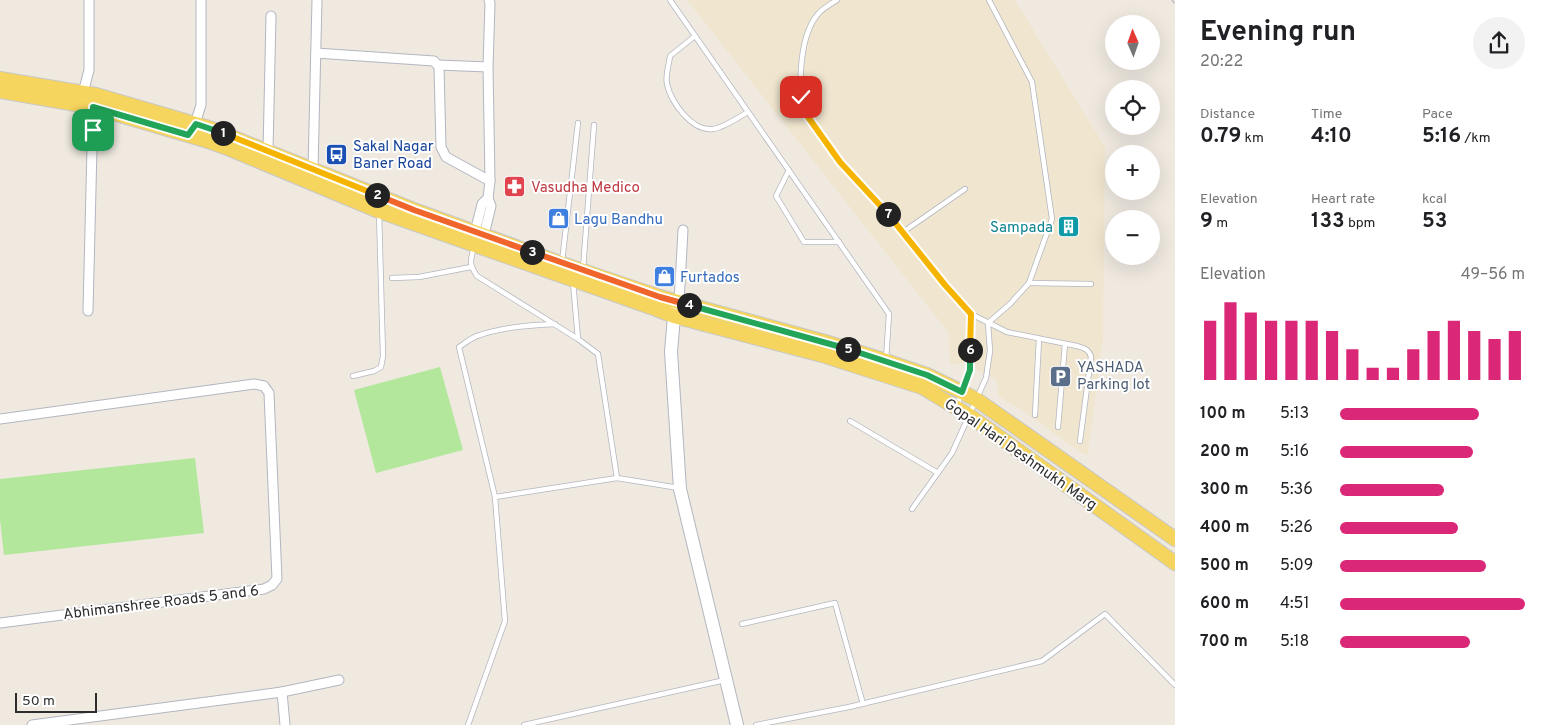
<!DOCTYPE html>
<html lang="en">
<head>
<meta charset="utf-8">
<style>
  :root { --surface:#fff; --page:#f2f2f2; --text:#202124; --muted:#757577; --accent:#db2777 }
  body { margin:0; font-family:Overpass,sans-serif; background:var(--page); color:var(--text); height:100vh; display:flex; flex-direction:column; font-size:19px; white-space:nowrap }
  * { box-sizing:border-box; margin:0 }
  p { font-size:16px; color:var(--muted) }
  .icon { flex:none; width:28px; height:28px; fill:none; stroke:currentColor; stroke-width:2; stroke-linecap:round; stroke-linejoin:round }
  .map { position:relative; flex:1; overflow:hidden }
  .sheet { display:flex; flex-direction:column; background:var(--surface); width:375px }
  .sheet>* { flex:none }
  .needle { width:32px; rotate:358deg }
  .controls { position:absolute; left:1105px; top:15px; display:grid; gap:10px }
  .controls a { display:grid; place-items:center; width:55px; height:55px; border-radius:50%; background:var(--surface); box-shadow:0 5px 20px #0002; font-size:25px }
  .scale { position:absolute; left:15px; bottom:12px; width:82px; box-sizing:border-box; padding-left:5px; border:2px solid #2d2d2d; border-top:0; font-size:14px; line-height:18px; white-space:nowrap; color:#2d2d2d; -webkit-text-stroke:4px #fff; paint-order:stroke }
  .pin { position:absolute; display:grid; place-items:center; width:42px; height:42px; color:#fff; margin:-21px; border-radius:10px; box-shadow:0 2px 8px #0006 }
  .km { position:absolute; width:25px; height:25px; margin:-12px; border-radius:50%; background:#222; color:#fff; font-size:14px; line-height:25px; text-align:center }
  .round { display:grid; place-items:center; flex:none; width:52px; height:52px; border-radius:26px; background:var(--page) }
  .head { display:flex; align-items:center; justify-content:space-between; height:85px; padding:0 25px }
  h1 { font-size:28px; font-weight:700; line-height:38px }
  .stats { display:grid; grid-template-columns:repeat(3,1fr); gap:8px; height:85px; padding:5px 25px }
  .stats div { display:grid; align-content:center }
  .stats b { font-size:21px; font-weight:700 }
  .stats small { font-size:14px; font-weight:400 }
  .stats p { font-size:14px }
  .chart { height:140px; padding:10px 25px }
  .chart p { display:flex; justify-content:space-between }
  .chart svg { width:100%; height:90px; margin-top:5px; stroke:var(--accent); stroke-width:6 }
  ul { padding:0 25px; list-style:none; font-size:16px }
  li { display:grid; grid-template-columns:80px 60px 1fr; align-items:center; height:38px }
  li i { height:12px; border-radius:6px; background:var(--accent) }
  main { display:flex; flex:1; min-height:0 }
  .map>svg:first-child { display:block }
</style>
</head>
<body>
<main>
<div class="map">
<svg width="1175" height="725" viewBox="0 0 1175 725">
  <rect width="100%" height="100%" fill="#efe9e0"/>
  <polygon fill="#f0e6cf" points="687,0 1015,0 1105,147 1103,339 1088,455 1083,454 1026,413 999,397 996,380 964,363 950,365 948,332"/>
  <g fill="#b3e79b">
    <polygon points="440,367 463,450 376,473 354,390"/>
    <polygon points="195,458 204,533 4,555 0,520 0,479"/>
  </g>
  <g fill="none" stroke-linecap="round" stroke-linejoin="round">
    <defs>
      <g id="lane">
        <polyline points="670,0 889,314 886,360"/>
        <path d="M837,0C831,4 823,8 818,14C800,35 798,82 803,108L840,162L885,210L945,285L971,314L1007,332L1077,346C1084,348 1089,349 1091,357L1080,441"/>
        <path d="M695,36L670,56C669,65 665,76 667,84C671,102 692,132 713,129C723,128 739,117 748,112"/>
        <polyline points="789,170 776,196 804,242 839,242"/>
        <polyline points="903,232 965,189"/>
        <path d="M474,247C470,261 469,264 477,276L578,339L598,354L617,478L679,488"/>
        <polyline points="562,262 578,123"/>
        <polyline points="583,269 594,125"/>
        <polyline points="392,278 419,277 471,267"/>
        <polyline points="573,282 578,339"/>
        <polyline points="1029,283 1091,284"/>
        <polyline points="988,323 1010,304 1029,283 1052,219 1032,82 989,0"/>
        <path d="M555,324C530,325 503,327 480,335C472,337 465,343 459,347L495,497L617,478"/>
        <polyline points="353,376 374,371 381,367 383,356 379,212"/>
        <polyline points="957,406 970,370 971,314"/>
        <polyline points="1035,415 1039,339"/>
        <polyline points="850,421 938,473"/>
        <polyline points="1058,427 1065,344"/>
        <polyline points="912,509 952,453 986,378 990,351 988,323"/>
        <polyline points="742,624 835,603 863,704"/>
        <polyline points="468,725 505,621 495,497"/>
        <polyline points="524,725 725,680"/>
        <polyline points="756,725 849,707 1042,661 1105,614 1175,685"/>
      </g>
      <g id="street">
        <polyline points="316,53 434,61 439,67 441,147 446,157 490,181"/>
        <polyline points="438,65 488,67"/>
        <polyline points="83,93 89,70 89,0"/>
        <polyline points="194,127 201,105 201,0"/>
        <polyline points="268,151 271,16"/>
        <polyline points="313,169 317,0"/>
        <polyline points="475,232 482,204 488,198"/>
        <polyline points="484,235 491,206 488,198 490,181 488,67 490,3 489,0"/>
        <polyline points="679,302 683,230"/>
        <polyline points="88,311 93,107"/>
        <polyline points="0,419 254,384 264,386 269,393 277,579 272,585 264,589 0,623"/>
        <polyline points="282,692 339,680"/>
        <polyline points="32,725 282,692 285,725"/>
      </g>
      <polyline id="secondary" points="677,308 674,316 671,352 680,489 737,725"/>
      <g id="primary">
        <polyline points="0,79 96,95 209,128 414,210 571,267 660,297 825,342 886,361 927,375 962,392 977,400 1175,539"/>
        <polyline points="0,91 93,107 205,140 230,149 379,211 656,309 674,316 822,355 922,387 970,416 1175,563"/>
      </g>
    </defs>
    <use href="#lane" stroke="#b3b6c1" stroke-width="6"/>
    <use href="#street" stroke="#b3b6c1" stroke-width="11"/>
    <use href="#secondary" stroke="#b3b6c1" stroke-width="14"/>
    <use href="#primary" stroke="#c8c8c8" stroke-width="16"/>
    <polyline stroke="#c8c8c8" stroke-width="2" stroke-dasharray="4 2.5" stroke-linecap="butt" points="1172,0 1175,4"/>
    <use href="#lane" stroke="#fff" stroke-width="4.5"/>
    <use href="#street" stroke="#fff" stroke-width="9"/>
    <use href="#secondary" stroke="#fff" stroke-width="12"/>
    <use href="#primary" stroke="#f6d55e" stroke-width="14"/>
  </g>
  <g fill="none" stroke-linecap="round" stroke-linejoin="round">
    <defs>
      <polyline id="split-1" points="93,130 93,107 188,135 196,124 223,133"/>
      <polyline id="split-2" points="223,133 377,195"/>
      <polyline id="split-3" points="377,195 414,210 532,252"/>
      <polyline id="split-4" points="532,252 660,297 689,305"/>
      <polyline id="split-5" points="689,305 848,349"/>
      <polyline id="split-6" points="848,349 927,375 962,392 970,370 970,350"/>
      <polyline id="split-7" points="888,214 945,285 971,314 970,350"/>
      <polyline id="split-8" points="801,97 803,108 808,117 840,162 888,214"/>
    </defs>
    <use href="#split-1" stroke="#fff" stroke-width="10"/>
    <use href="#split-2" stroke="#fff" stroke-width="10"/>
    <use href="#split-3" stroke="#fff" stroke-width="10"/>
    <use href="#split-4" stroke="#fff" stroke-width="10"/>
    <use href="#split-5" stroke="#fff" stroke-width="10"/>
    <use href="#split-6" stroke="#fff" stroke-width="10"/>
    <use href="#split-7" stroke="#fff" stroke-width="10"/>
    <use href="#split-8" stroke="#fff" stroke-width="10"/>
    <use href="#split-1" stroke="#22a559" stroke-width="6"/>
    <use href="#split-2" stroke="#f5b400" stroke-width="6"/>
    <use href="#split-3" stroke="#f0652b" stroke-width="6"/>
    <use href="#split-4" stroke="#f0652b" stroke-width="6"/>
    <use href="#split-5" stroke="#22a559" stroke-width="6"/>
    <use href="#split-6" stroke="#22a559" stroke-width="6"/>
    <use href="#split-7" stroke="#f5b400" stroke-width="6"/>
    <use href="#split-8" stroke="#f5b400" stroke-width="6"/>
  </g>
  <defs>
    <symbol id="bus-square" viewBox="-11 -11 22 22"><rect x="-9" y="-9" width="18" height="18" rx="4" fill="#1a4fb4" stroke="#fff"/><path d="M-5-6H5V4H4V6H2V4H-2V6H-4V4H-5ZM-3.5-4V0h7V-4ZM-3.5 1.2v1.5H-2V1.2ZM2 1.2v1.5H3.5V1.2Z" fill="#fff"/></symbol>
    <symbol id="pharmacy-square" viewBox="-11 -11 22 22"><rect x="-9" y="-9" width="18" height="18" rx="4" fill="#e0444e" stroke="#fff"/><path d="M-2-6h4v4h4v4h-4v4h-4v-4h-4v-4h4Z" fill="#fff"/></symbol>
    <symbol id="shop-square" viewBox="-11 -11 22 22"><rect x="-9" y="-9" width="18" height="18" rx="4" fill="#3f7fe0" stroke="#fff"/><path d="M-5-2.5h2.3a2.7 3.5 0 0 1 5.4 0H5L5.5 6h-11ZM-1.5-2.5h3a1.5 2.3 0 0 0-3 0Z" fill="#fff"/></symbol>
    <symbol id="building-square" viewBox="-11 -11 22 22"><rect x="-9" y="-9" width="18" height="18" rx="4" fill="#0f9aa8" stroke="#fff"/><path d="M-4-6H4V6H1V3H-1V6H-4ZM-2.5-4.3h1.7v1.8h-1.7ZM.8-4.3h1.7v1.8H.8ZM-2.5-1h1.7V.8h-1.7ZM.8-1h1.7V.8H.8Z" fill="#fff"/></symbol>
    <symbol id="parking-square" viewBox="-11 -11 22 22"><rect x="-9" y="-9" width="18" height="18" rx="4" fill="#5c6f8a" stroke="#fff"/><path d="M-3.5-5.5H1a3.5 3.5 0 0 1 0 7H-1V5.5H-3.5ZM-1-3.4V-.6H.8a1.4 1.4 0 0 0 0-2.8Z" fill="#fff"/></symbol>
  </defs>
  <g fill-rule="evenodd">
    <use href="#bus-square" x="324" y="142" width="25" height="25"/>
    <use href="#pharmacy-square" x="502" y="174" width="25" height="25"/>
    <use href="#shop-square" x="546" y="206" width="25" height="25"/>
    <use href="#building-square" x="1056" y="214" width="25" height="25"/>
    <use href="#shop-square" x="652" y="264" width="25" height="25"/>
    <use href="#parking-square" x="1048" y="364" width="25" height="25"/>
  </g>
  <g text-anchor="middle" stroke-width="4" stroke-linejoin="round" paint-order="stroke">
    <g font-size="15" fill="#164399" stroke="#fff" text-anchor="start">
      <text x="353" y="151">Sakal Nagar<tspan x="353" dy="17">Baner Road</tspan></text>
    </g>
    <g font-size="15" fill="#be3a42" stroke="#fff" text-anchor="start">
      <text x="531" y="192">Vasudha Medico</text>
    </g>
    <g font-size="15" fill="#366cbe" stroke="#fff" text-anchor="start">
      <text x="574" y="224">Lagu Bandhu</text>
      <text x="680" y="282">Furtados</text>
    </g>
    <g font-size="15" fill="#0d838f" stroke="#fff" text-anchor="end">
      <text x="1053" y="232">Sampada</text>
    </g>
    <g font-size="15" fill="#4e5e75" stroke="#fff" text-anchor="start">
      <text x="1077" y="372">YASHADA<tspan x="1077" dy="17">Parking lot</tspan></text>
    </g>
    <g font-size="15" fill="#2d2d2d" stroke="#fff">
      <text transform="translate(1021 454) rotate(35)" y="5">Gopal Hari Deshmukh Marg</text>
      <text transform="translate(161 602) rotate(-7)" y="5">Abhimanshree Roads 5 and 6</text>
    </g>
  </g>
</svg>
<div class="controls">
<a><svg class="needle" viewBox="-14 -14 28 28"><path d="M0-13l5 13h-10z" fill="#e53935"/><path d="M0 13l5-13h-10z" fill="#757577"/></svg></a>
<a><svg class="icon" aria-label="locate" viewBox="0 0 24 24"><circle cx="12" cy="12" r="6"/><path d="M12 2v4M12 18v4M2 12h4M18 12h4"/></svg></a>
<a>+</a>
<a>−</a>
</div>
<div class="scale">50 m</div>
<div class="pin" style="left:93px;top:130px;background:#1e9e55"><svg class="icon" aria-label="arrive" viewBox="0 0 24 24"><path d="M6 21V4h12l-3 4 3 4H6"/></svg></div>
<div class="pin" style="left:801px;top:97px;background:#d93025"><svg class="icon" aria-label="check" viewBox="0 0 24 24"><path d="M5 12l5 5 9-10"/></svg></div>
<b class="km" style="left:223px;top:133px">1</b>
<b class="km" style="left:377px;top:195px">2</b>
<b class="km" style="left:532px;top:252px">3</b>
<b class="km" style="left:689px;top:305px">4</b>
<b class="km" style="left:848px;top:349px">5</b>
<b class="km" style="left:970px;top:350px">6</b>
<b class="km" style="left:888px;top:214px">7</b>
</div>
<section class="sheet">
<div class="head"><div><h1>Evening run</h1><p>20:22</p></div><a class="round"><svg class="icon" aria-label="share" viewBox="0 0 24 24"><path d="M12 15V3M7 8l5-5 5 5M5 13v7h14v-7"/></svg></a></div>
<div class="stats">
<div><p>Distance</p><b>0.79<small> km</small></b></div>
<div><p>Time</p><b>4:10</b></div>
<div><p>Pace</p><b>5:16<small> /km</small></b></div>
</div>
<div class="stats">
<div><p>Elevation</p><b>9<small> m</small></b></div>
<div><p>Heart rate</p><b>133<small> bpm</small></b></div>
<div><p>kcal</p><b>53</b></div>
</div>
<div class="chart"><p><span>Elevation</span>49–56 m</p>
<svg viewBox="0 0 160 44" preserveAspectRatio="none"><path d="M5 44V15M15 44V6M25 44V11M35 44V15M45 44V15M55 44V15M65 44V20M75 44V29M85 44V38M95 44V38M105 44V29M115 44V20M125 44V15M135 44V20M145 44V24M155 44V20"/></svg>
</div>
<ul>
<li><b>100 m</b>5:13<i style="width:75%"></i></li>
<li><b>200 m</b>5:16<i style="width:72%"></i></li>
<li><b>300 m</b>5:36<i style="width:56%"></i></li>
<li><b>400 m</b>5:26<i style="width:64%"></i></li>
<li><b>500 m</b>5:09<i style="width:79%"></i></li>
<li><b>600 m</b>4:51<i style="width:100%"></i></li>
<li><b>700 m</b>5:18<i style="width:70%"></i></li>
</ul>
</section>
</main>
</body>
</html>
